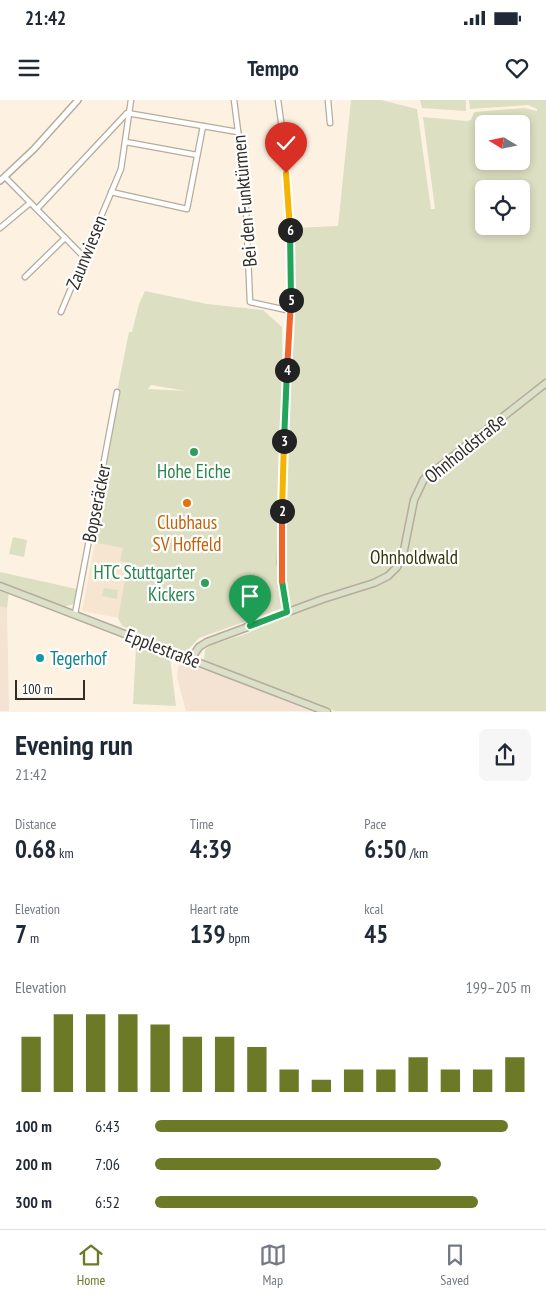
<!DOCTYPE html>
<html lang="en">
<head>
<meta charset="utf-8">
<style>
  :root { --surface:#fff; --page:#f6f6f7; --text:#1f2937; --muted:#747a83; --line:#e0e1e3; --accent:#6c7a28 }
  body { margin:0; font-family:"PT Sans Narrow",sans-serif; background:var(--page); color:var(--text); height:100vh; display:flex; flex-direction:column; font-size:19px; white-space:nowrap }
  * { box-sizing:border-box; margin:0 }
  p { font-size:16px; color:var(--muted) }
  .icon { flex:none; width:28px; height:28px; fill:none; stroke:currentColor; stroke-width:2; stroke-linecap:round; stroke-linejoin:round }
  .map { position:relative; height:612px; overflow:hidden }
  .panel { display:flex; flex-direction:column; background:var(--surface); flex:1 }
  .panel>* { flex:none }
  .needle { width:32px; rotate:280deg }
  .buttons { position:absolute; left:475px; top:15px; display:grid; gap:10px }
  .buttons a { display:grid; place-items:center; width:55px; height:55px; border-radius:8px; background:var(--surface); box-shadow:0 2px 8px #0003; font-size:25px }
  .scale { position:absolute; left:15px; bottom:12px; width:70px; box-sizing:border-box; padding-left:5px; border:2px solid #312d27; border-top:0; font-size:14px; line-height:18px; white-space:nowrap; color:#312d27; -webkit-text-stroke:4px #fff; paint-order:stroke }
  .pin { position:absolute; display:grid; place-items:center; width:42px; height:42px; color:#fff; margin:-51px -21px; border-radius:50% 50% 50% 0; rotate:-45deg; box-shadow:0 0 5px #0007 }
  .pin .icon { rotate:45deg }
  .km { position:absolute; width:25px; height:25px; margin:-12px; border-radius:50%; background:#222; color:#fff; font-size:14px; line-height:25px; text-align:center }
  .round { display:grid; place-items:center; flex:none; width:52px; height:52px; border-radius:8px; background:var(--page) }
  .head { display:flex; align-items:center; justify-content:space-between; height:85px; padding:0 15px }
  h1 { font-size:28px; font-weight:600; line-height:38px }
  .stats { display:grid; grid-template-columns:repeat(3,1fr); gap:8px; height:85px; padding:5px 15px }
  .stats div { display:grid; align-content:center }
  .stats b { font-size:25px; font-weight:600 }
  .stats small { font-size:14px; font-weight:400 }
  .stats p { font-size:14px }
  .chart { height:140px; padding:10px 15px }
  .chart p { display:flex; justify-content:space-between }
  .chart svg { width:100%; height:90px; margin-top:5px; stroke:var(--accent); stroke-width:6 }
  ul { padding:0 15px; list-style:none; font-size:16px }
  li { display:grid; grid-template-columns:80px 60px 1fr; align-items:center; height:38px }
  li i { height:12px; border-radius:6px; background:var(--accent) }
  .status { display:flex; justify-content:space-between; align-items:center; height:35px; padding:0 25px; background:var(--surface); direction:ltr }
  .status svg { height:14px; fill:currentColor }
  header { display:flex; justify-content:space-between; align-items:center; height:65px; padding:0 15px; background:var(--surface); font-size:22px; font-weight:600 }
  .dock { display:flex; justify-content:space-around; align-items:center; height:70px; border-top:1px solid var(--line); background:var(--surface); font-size:14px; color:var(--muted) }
  .dock a { display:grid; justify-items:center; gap:2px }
  .dock .current { color:var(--accent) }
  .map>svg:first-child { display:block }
</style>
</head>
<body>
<div class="status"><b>21:42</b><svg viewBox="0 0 49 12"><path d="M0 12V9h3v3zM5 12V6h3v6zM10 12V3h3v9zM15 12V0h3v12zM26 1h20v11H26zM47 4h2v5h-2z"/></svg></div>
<header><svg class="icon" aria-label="menu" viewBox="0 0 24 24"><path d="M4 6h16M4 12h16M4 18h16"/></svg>Tempo<svg class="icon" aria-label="heart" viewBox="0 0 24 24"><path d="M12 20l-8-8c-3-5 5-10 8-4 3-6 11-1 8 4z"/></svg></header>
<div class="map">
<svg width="546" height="612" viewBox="0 0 546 612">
  <rect width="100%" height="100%" fill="#fdf2e2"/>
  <g fill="#f4e2d2">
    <polygon points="0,506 7,508 9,611 0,611"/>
    <polygon points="184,561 312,611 186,611 177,578 178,567"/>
  </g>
  <polygon fill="#f6e6d1" points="95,442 123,447 129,463 118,518 82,511"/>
  <g fill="#dddfc2" fill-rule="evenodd">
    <path d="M351,0H381L417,9L431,109H435L423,17L467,21L471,20L474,12L524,8L537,11V9L528,5L470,9L469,0H546V611H335L204,560L205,550L210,545L246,534L288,514L282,482L283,508L199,538L185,553L122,526L118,518L128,463L120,461L123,448L87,441L129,232H132L139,204L145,191L207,204L263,210L282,227C284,300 279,373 282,446L292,209V128L338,126ZM484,24H521V61H484ZM484,89H521V126H484ZM151,285L187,291H188L148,289Z"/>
    <polygon points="420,0 466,0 466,11 422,8"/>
    <polygon points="13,437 27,440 24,457 9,454"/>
    <polygon points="0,472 77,489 74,504 64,507 0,483"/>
    <polygon points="0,488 9,491 7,508 0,506"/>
    <polygon points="104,488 118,490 117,499 102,496"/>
    <polygon points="136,548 145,548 170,558 176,606 133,604"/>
  </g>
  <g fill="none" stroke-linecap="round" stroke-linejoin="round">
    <polyline stroke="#c1ddf9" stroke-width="1" points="546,0 546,4"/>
    <defs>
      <g id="minor">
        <polyline points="234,0 245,85 250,202 291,211"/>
        <polyline points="278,0 284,43 291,168 280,463 287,512"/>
        <polyline points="328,0 330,23"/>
        <polyline points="126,42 197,55"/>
        <polyline points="5,77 84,157"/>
        <polyline points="111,92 187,109 203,26"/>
        <polyline points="37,109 127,13 238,32"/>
        <polyline points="0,128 30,103"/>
        <polyline points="25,177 65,138"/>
        <polyline points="61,212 121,69 131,0"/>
        <polyline points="75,514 117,292"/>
      </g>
      <polyline id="tertiary" points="0,81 34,49 78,0"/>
      <g id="secondary">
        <polyline points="0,486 327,612"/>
        <polyline points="191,559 199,547 207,542 323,499 374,483 388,476 397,467 403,455 414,400 424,379 546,283"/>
      </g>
    </defs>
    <use href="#minor" stroke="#b6ac9d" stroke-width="7"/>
    <use href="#tertiary" stroke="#b6ac9d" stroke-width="8"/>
    <use href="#secondary" stroke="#b6ac9d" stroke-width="9"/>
    <use href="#minor" stroke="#fff" stroke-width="4.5"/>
    <use href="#tertiary" stroke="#fff" stroke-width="5"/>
    <use href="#secondary" stroke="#dae1c8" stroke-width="6"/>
  </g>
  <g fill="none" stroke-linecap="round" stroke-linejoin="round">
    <defs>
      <polyline id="split-1" points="250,526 287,512 282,481"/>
      <polyline id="split-2" points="282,481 282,411"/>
      <polyline id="split-3" points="282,411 284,341"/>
      <polyline id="split-4" points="284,341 287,270"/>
      <polyline id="split-5" points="287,270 291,200"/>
      <polyline id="split-6" points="290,130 291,200"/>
      <polyline id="split-7" points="286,73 290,130"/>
    </defs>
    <use href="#split-1" stroke="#fff" stroke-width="10"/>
    <use href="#split-2" stroke="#fff" stroke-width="10"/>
    <use href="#split-3" stroke="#fff" stroke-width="10"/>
    <use href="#split-4" stroke="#fff" stroke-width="10"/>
    <use href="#split-5" stroke="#fff" stroke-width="10"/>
    <use href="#split-6" stroke="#fff" stroke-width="10"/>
    <use href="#split-7" stroke="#fff" stroke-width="10"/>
    <use href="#split-1" stroke="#22a559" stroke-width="6"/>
    <use href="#split-2" stroke="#f0652b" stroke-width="6"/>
    <use href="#split-3" stroke="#f5b400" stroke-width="6"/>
    <use href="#split-4" stroke="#22a559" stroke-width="6"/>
    <use href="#split-5" stroke="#f0652b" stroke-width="6"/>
    <use href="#split-6" stroke="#22a559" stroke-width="6"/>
    <use href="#split-7" stroke="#f5b400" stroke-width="6"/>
  </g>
  <g fill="#2e9e5b" stroke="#fff" stroke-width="2">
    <circle cx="194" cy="352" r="5"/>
    <circle cx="205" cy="483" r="5"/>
  </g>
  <circle fill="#e8710a" stroke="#fff" stroke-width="2" cx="187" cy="403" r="5"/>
  <circle fill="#0f9aa8" stroke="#fff" stroke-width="2" cx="40" cy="558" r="5"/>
  <g text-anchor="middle" stroke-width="4.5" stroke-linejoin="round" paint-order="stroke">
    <g font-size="19" fill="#312d27" stroke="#fff">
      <text transform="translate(244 101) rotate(-95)" y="7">Bei den Funktürmen</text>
      <text transform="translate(86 152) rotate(-68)" y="7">Zaunwiesen</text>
      <text transform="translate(465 348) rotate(-39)" y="7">Ohnholdstraße</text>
      <text transform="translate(96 403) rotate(-79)" y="7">Bopseräcker</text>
      <text transform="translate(163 548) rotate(21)" y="7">Epplestraße</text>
    </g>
    <g font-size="19" fill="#27864d" stroke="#fff">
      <text x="194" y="378">Hohe Eiche</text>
      <text x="195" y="479" text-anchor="end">HTC Stuttgarter<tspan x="195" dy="22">Kickers</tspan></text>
    </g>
    <g font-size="19" fill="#c56008" stroke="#fff">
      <text x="187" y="429">Clubhaus<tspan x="187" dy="22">SV Hoffeld</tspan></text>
    </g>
    <g font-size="19" fill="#353608" stroke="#fff">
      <text x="414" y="464">Ohnholdwald</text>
    </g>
    <g font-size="19" fill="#0d838f" stroke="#fff" text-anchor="start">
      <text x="50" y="565">Tegerhof</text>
    </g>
  </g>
</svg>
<div class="buttons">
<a><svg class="needle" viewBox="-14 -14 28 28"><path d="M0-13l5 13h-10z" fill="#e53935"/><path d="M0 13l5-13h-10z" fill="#747a83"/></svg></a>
<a><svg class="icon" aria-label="locate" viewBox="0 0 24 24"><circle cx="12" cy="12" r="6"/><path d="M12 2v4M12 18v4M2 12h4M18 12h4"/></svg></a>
</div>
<div class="scale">100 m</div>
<div class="pin" style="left:250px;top:526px;background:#1e9e55"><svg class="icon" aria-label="arrive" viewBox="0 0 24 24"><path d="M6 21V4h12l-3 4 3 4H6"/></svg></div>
<div class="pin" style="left:286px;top:73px;background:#d93025"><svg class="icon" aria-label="check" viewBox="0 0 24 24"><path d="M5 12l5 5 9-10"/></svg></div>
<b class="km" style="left:282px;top:411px">2</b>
<b class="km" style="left:284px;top:341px">3</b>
<b class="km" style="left:287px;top:270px">4</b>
<b class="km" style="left:291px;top:200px">5</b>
<b class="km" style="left:290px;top:130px">6</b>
</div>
<section class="panel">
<div class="head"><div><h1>Evening run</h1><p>21:42</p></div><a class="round"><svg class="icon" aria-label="share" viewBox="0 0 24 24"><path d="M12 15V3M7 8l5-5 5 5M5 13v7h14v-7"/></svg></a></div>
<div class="stats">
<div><p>Distance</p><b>0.68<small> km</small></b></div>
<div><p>Time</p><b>4:39</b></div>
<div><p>Pace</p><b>6:50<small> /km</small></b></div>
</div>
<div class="stats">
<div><p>Elevation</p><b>7<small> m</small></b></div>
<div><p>Heart rate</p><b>139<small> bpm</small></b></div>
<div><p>kcal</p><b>45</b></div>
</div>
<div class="chart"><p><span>Elevation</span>199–205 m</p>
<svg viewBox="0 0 160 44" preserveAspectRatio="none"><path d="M5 44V17M15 44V6M25 44V6M35 44V6M45 44V11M55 44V17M65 44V17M75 44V22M85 44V33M95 44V38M105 44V33M115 44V33M125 44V27M135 44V33M145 44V33M155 44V27"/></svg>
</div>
<ul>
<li><b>100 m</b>6:43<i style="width:94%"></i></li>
<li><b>200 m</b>7:06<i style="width:76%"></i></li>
<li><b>300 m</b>6:52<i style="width:86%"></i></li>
</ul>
</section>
<nav class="dock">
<a class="current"><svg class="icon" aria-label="home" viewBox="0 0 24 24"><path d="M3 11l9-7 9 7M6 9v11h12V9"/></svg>Home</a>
<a><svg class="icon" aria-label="map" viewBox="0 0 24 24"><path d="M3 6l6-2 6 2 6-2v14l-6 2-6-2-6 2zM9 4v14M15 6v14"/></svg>Map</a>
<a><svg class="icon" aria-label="saved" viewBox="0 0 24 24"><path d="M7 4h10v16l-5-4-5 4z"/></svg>Saved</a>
</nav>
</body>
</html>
